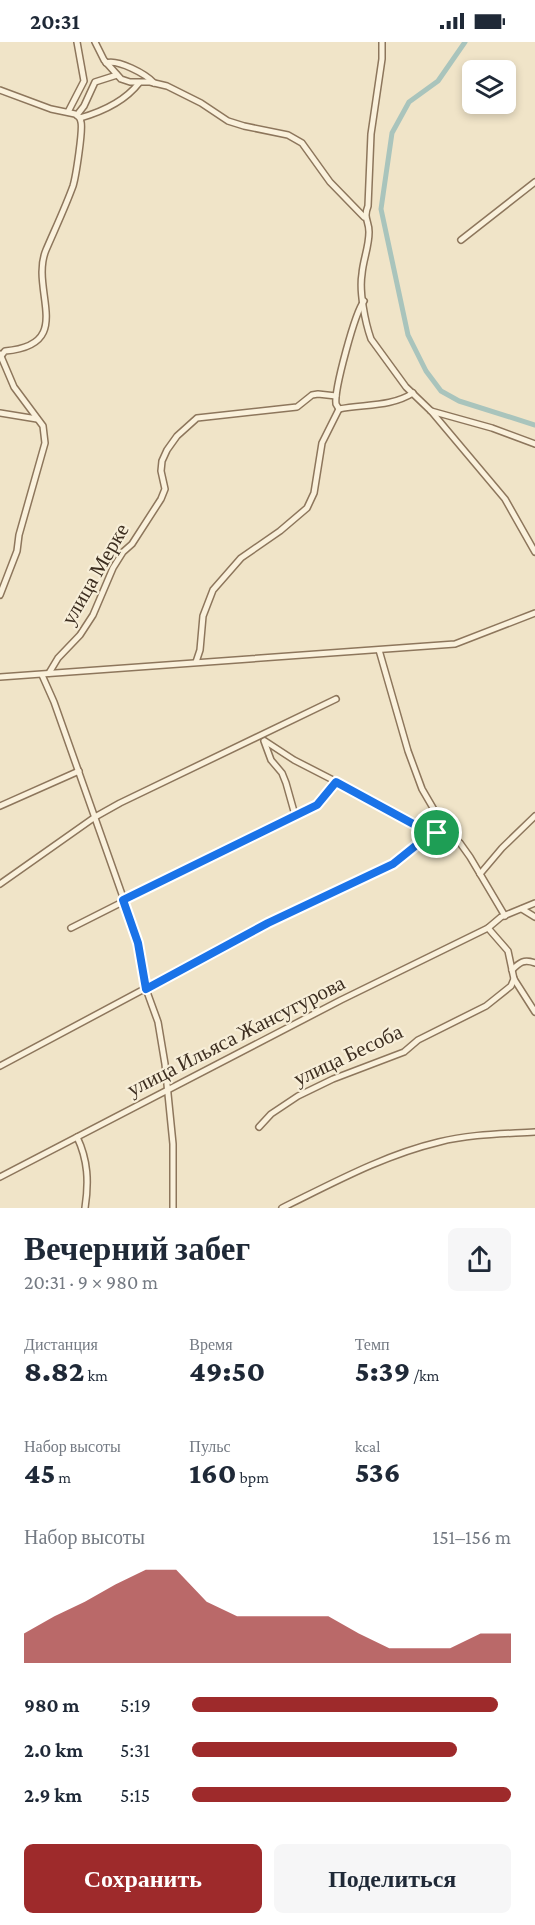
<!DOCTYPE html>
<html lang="ru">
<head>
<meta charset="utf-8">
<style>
  :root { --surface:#fff; --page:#f6f6f7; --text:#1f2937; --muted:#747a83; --accent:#9e2a2b }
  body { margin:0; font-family:"Crimson Pro",serif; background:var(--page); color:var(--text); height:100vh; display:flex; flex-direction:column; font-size:22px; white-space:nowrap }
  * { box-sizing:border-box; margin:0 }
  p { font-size:20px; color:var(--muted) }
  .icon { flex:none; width:33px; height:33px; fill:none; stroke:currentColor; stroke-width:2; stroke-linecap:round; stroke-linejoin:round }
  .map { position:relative; height:1166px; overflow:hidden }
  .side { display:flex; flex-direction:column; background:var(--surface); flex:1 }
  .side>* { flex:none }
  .tools { position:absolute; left:462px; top:18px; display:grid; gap:12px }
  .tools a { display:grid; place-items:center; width:54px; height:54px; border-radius:9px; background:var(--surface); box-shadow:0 3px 9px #0003; font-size:30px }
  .pin { position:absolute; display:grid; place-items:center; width:51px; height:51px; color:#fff; margin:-26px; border:3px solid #fff; border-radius:50%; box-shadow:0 2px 6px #0007 }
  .round { display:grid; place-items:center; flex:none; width:63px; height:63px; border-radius:9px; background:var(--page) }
  .overview { display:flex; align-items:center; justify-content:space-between; height:102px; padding:0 24px }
  h1 { font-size:33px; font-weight:800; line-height:45px }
  .stats { display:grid; grid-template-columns:repeat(3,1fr); gap:9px; height:102px; padding:6px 24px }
  .stats div { display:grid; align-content:center }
  .stats b { font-size:30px; font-weight:800 }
  .stats small { font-size:16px; font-weight:400 }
  .stats p { font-size:16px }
  .chart { height:168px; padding:12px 24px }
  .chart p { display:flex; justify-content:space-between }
  .chart svg { width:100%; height:108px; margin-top:6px; fill:var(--accent); opacity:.7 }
  .cta { display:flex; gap:12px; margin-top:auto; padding:12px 24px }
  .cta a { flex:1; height:69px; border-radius:9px; background:var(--accent); color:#fff; font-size:24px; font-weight:800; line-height:69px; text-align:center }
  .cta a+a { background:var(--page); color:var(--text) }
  ul { padding:0 24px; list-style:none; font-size:20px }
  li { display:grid; grid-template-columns:96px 72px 1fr; align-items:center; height:45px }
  li i { height:15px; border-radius:8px; background:var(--accent) }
  .status { display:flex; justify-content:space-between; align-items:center; height:42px; padding:0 30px; background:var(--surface); direction:ltr }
  .status svg { height:16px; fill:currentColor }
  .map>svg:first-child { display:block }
</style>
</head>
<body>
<div class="status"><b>20:31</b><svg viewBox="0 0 49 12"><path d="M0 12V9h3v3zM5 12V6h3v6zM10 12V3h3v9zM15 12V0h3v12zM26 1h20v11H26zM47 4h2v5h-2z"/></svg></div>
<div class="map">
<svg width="535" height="1166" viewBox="0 0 535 1166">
  <rect width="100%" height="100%" fill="#f0e4c8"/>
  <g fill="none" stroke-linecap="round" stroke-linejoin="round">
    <polyline stroke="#a9c4bc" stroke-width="5" points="465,0 438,39 409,60 392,91 381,167 408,293 426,329 441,349 459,359 535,383"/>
    <defs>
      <g id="minor">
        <polyline points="95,0 104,18 121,37 130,40 150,40 167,44 201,61 228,79 244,84 288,93 302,101 330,140 364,175"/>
        <path d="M382,0V17L371,92L368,164C363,177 369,178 369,190C369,205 363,218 362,232C359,249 365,280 371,297L406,345L431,369L505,457L535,510"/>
        <path d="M106,21C118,17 146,32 154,41"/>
        <path d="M0,48L51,67L75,72C79,75 80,75 81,80C83,88 76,134 73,144C65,166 55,187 46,208C29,248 77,303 5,309L1,314"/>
        <polyline points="68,70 84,39 77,0"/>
        <polyline points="77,73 84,64 95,40 117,33"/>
        <path d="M80,76C101,70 125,59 139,41"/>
        <polyline points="461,198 535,140"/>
        <polyline points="0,312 14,345 43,384 45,401 19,493 17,509 0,553"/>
        <path d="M339,367L336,362C334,348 355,270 364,259"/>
        <path d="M339,367C365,362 391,365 413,351"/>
        <polyline points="431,369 492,386 535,402"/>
        <polyline points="0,371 37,377"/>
        <polyline points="379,608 408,709 422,747 447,790 460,801 470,815 505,874"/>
        <polyline points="196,620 200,608 203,574 213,548 241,516 280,489 307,466 314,451 322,401 339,367"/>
        <polyline points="49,631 58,616 80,593 93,573 113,526 123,510 132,502 161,457 165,447 161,429 162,419 167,408 177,394 197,376 297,365 312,353 318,352 336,354"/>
        <polyline points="42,633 54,660 130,875 138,901 146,947 158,980 165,1022 173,1102 173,1166"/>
        <polyline points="0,635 455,602 535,571"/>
        <polyline points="265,699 294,718 370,757 428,790 435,791"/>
        <polyline points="0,764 79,729"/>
        <polyline points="295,773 317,763 336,740"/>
        <polyline points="480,832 502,806 535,774"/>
        <polyline points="0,842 95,775 120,761 336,657"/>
        <polyline points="522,867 535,875"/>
        <polyline points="71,886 295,773 286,741 282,731 271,718 264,699"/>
        <polyline points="488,886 508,909 514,937 535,970"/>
        <path d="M512,928C520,920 524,917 535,921"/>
        <polyline points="0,1024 268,881 393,822 424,797 437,791 447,790"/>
        <polyline points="259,1085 271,1072 298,1054 333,1037 404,1010 418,998 486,964 511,944 514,937"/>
        <path d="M77,1095C88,1118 89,1140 85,1166"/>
        <polyline points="0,1135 341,958 488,886 501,875 535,861"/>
        <path d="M282,1166C333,1141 384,1113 439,1100C470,1092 503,1092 535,1090"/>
      </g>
    </defs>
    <use href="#minor" stroke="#8d765c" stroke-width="8"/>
    <use href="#minor" stroke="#faf1dc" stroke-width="5"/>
  </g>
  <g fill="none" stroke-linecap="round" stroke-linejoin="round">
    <defs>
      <polygon id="route" points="336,740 428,790 437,791 424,797 393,822 268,881 146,947 138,901 123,858 317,763"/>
    </defs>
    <use href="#route" stroke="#fff" stroke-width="12"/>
    <use href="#route" stroke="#1a73e8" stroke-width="8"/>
  </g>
  <g text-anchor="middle" stroke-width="4.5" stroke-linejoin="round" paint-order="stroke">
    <g font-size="21" fill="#3d2e20" stroke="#f7eed8">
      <text transform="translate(95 532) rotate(-60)" y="7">улица Мерке</text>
      <text transform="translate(236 994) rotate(-27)" y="7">улица Ильяса Жансугурова</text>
      <text transform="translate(348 1013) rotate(-25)" y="7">улица Бесоба</text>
    </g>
  </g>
</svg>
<div class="tools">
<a><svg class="icon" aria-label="layers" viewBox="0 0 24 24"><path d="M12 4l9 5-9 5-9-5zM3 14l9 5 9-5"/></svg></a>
</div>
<div class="pin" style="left:437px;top:791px;background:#1e9e55"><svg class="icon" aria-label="arrive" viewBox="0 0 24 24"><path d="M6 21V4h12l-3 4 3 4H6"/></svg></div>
</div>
<section class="side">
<div class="overview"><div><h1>Вечерний забег</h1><p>20:31 · 9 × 980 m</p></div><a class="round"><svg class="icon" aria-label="share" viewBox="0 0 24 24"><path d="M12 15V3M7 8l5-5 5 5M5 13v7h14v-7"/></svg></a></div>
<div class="stats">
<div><p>Дистанция</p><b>8.82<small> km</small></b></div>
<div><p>Время</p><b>49:50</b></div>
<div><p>Темп</p><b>5:39<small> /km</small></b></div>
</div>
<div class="stats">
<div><p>Набор высоты</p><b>45<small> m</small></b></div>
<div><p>Пульс</p><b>160<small> bpm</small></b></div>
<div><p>kcal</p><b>536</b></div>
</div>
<div class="chart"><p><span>Набор высоты</span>151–156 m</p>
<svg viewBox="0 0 160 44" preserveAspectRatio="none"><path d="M0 44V32L10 25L20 19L30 12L40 6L50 6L60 19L70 25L80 25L90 25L100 25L110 32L120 38L130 38L140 38L150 32L160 32V44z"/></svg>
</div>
<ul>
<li><b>980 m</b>5:19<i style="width:96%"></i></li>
<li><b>2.0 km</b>5:31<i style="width:83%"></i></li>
<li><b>2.9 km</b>5:15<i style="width:100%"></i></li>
</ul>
<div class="cta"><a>Сохранить</a><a>Поделиться</a></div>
</section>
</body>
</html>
